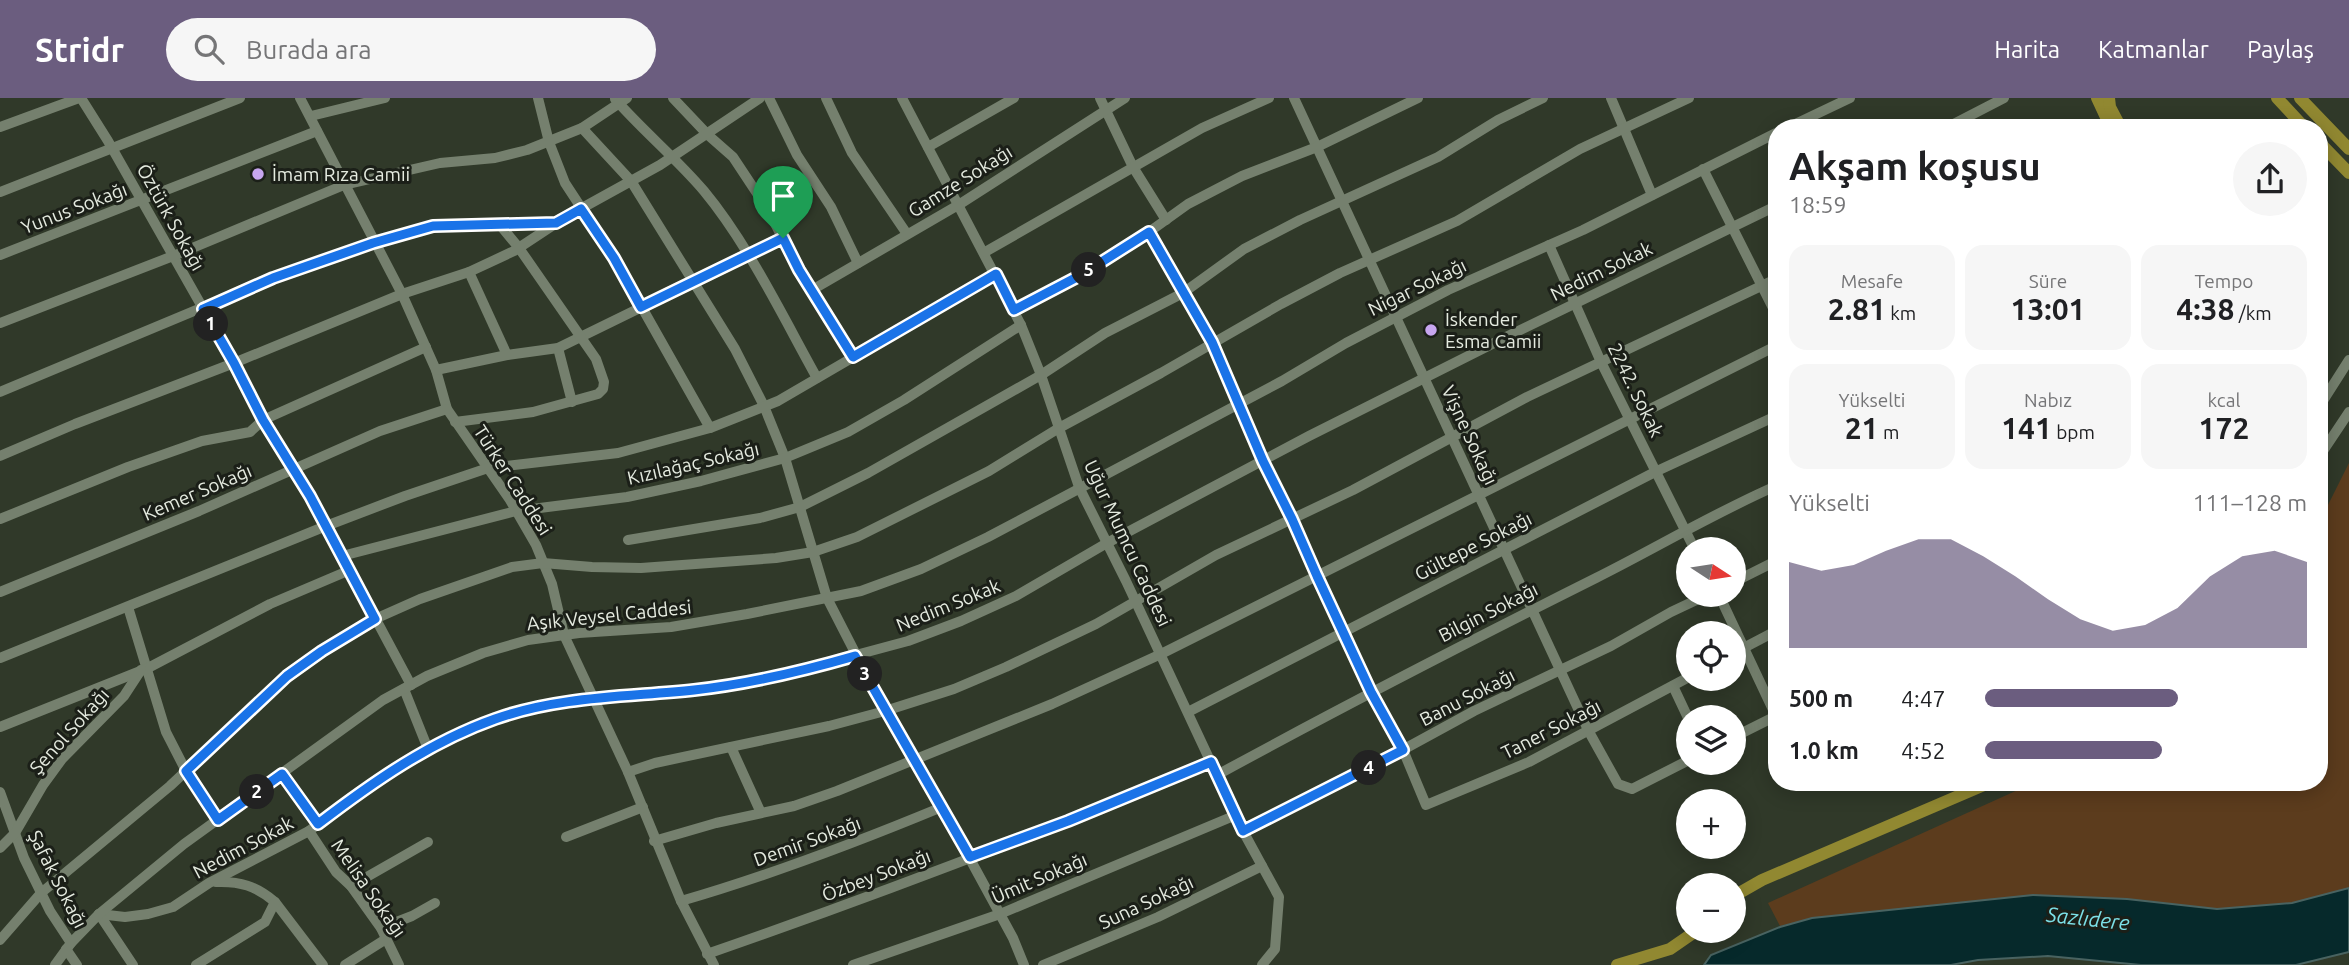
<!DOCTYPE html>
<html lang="tr">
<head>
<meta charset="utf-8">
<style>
  :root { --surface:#fff; --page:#f6f6f6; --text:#202124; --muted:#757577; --accent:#6b5d7f }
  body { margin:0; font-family:Ubuntu,sans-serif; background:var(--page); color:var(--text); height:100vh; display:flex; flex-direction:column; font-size:26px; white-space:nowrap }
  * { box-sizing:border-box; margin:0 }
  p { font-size:23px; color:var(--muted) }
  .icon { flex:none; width:38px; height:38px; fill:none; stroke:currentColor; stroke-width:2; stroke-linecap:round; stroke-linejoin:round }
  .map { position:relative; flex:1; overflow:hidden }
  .details { position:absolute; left:1768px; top:21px; width:560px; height:672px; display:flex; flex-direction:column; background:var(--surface); border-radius:28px; box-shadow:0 4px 18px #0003 }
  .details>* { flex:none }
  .needle { width:46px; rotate:102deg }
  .tools { position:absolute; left:1676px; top:439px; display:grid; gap:14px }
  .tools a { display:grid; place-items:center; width:70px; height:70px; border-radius:50%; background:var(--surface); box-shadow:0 4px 18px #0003; font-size:35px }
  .pin { position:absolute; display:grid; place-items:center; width:60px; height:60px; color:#fff; margin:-72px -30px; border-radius:50% 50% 50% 0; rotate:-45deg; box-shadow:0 0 7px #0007 }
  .pin .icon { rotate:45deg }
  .km { position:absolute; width:35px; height:35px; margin:-18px; border-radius:50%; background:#222; color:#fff; font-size:19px; line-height:35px; text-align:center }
  .round { display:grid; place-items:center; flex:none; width:74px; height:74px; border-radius:37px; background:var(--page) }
  .summary { display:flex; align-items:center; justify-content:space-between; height:119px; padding:0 21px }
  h1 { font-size:38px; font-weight:700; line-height:52px }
  .metrics { display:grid; grid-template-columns:repeat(3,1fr); gap:10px; height:119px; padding:7px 21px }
  .metrics div { display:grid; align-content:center; border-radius:18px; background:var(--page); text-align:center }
  .metrics b { font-size:30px; font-weight:700 }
  .metrics small { font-size:19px; font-weight:400 }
  .metrics p { font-size:19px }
  .chart { height:196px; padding:14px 21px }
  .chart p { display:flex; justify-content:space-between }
  .chart svg { width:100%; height:126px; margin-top:7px; fill:var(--accent); opacity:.7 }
  ul { padding:0 21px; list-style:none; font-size:23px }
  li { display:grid; grid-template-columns:112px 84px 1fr; align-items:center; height:52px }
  li i { height:18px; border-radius:9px; background:var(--accent) }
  header { display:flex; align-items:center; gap:42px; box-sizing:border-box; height:98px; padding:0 35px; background:var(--accent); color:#fff }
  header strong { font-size:33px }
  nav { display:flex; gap:38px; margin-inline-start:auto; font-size:24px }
  .search { width:490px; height:63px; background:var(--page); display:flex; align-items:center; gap:18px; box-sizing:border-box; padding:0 24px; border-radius:38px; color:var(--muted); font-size:26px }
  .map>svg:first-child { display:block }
</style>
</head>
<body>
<header>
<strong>Stridr</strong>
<div class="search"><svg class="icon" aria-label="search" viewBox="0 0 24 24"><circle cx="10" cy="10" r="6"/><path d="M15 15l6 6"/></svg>Burada ara</div>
<nav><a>Harita</a><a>Katmanlar</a><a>Paylaş</a></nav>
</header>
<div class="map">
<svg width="2349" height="867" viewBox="0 0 2349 867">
  <rect width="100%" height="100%" fill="#303929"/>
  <polygon fill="#5c3c1d" points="2349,365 2349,790 2292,805 2217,811 2127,801 2033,797 1812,820 1780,828 1768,805 2020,691 2030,684 2319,684 2319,425"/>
  <polygon fill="#06292b" stroke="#496361" stroke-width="2" points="2349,790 2349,854 2296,867 2141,867 2048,858 1978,862 1951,867 1704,867 1711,857 1780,829 1812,820 2033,797 2127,801 2217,811 2292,805"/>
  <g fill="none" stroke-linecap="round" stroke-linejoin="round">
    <g stroke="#75806e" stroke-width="10">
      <polyline points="81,0 108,43 234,265 263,322 310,398 411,587"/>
      <polyline points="300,0 402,196 436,272 447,311 510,402 536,447 552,486 564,537 628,674 681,803 714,867"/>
      <polyline points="538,0 549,44 565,85 614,160 710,330"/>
      <polyline points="673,0 708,37 733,59 768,112 799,172 853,259"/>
      <polyline points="769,0 797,57 831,109 858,165"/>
      <polyline points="826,0 852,55 907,136"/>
      <polyline points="902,0 1021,227 1041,277 1079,389 1126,483 1243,733 1279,799 1275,851 1262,867"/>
      <polyline points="1100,0 1133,69 1166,122"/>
      <polyline points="1294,0 1588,632 1618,686 1632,691 1689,662"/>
      <polyline points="1611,0 1652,97"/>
      <path d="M615,1C643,33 676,60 704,93C748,146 783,219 817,280"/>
      <polyline points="311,18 385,0"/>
      <polyline points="0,29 79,0"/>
      <polyline points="582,30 631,83 735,251 764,308 785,360 827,500 885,613 934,695 1013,840 1024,867"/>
      <polyline points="1787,30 1850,0"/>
      <polyline points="1946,30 2004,0"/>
      <polyline points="928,49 1014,0"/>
      <polyline points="1703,71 1776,216"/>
      <polyline points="0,94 240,0"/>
      <polyline points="500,127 556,125"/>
      <polyline points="1149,134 1212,244 1263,363 1292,421 1371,594 1403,652 1426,707 1529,664 1689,579"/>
      <polyline points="1549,147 1601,264 1695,452"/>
      <polyline points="985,154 1202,30 1269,0"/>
      <polyline points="0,157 317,33"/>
      <polyline points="469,174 507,257"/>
      <polyline points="812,192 960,106 1125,0"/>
      <polyline points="1014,212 1081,177 1135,144 1188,106 1242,78 1317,49 1418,0"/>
      <polyline points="0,225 173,158 344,87 440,65 495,60 527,52 582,30 627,0"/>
      <polyline points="558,250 572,304"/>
      <polyline points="436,272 507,257 558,250 783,140"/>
      <polyline points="0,294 273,180 374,145 433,128 500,127 519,150 596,261 604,284 603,291 598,296 533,314 455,324"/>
      <polyline points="2319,309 2349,262"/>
      <polyline points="0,358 75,326 234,265 402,196 469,174 514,153 564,120 660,67 760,0"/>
      <polyline points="2319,359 2349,314"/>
      <polyline points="0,421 128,369 202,343 250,334 263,322 426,249"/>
      <polyline points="628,442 760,420 800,409 868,375 1041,277 1105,235 1183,195 1244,151 1300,122 1438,59 1498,22 1543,0"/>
      <polyline points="342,458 516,413 627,399 701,383 785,360 848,334 904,302 1021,227"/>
      <polyline points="1734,484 1776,463"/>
      <polyline points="0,494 199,413 380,333 447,311"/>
      <polyline points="1719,497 1776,618"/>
      <polyline points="128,509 166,634 186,673 218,722"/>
      <polyline points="1734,555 1776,533"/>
      <polyline points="0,560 326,428 405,398 488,370 618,355 710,330 778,303 996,176"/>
      <polyline points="1673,588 1689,622"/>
      <polyline points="404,591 428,651"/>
      <polyline points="1188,614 1657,373 1776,318"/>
      <polyline points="0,629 148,570 270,506 350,472"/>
      <polyline points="1734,639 1776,618"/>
      <polyline points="731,649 761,715"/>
      <polyline points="628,674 655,665 829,628 885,613 954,591 1006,569 1096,526 1216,457 1353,392 1527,299 1776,181"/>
      <polyline points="282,676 318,726"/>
      <path d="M1217,677C1342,609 1468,544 1596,480C1656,450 1714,415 1776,388"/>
      <polyline points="0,694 24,760 50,813 71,845"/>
      <polyline points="309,733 336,774 351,788 381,830 399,867"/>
      <polyline points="1243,733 1386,661 1474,613 1611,548 1671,514 1707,497"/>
      <polyline points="566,739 643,709"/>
      <polyline points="654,743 716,725 794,708 837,693 1052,606 1161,556 1776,248"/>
      <polyline points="0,750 15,735 43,687 62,661 124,598 141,572"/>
      <path d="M216,784C240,783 256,788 275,804L323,867"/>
      <polyline points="351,788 428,744"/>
      <path d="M681,803C771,777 855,745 942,709"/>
      <polyline points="99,816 125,819 148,816 173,809 209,785 309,733 361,693 428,651 497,620 541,608 594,600 697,592 774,579 908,543 961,523 1016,498 1107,445 1309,338 1506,239 1776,108"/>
      <polyline points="99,816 133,867"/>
      <polyline points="381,830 412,818 435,805"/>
      <polyline points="0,842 41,795 170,688 287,578 322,553 375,521 420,501 512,469 543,465 592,469 641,470 776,460 813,454 857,439 989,373 1059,330 1161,275 1281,206 1340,175 1457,123 1580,51 1689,0"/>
      <polyline points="66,851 77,867"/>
      <path d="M707,856C877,797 1045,733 1211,664"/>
      <polyline points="55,867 71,845 99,816 184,746 383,602 427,578 483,555 528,542 579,535 671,529 747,516 861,493 921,471 988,439 1282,283 1346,245 1448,192 1583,132 1776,35"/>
      <polyline points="196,867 265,824 275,804"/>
      <polyline points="345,867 386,841"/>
      <polyline points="853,867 1000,816 1236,717"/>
      <polyline points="1043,867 1158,819 1262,768"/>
    </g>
    <g stroke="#918831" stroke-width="12">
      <polyline points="2097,0 2111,30"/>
      <polyline points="2109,0 2110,9 2121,30"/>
      <polyline points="2277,0 2305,30"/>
      <polyline points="2300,0 2349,51"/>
      <polyline points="2319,44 2349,75"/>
      <polyline points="1734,798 1762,782 1991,684"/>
      <polyline points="1617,867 1670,851 1696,833"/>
    </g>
  </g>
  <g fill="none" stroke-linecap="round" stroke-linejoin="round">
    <defs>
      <path id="route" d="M581,111L614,160L641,209L783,140L799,172L853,259L996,176L1014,212L1081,177L1149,134L1212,244L1263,363L1292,421L1317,478L1371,594L1403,652L1243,733L1211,664L1068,723L970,759L855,558C803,573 749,586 694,592C628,599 559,598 495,621C430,644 373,684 318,726L282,676L218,722L186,673L287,578L322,553L375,521L310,398L263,322L234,265L203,211L273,180L373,145L433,128L556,125Z"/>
    </defs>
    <use href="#route" stroke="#fff" stroke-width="14"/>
    <use href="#route" stroke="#1a73e8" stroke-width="9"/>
  </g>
  <g fill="#c7a6ef" stroke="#1b1f18" stroke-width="2.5">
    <circle cx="258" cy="76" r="7"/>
    <circle cx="1431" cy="232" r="7"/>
  </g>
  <g text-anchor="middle" stroke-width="6" stroke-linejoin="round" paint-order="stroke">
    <g font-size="19" fill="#e5ebe0" stroke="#1b1f18" text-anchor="start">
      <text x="272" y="83">İmam Rıza Camii</text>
      <text x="1445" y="228">İskender<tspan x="1445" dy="22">Esma Camii</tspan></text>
    </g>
    <g font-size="19" fill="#e5ebe0" stroke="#1b1f18">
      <text transform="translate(960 83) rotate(-32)" y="7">Gamze Sokağı</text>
      <text transform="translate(74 110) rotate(-21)" y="7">Yunus Sokağı</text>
      <text transform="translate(171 119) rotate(61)" y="7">Öztürk Sokağı</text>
      <text transform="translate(1601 173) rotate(-26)" y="7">Nedim Sokak</text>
      <text transform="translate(1417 189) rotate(-26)" y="7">Nigar Sokağı</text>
      <text transform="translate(1636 292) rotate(64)" y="7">2242. Sokak</text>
      <text transform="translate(1470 337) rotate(65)" y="7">Vişne Sokağı</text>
      <text transform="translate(693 365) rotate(-13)" y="7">Kızılağaç Sokağı</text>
      <text transform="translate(513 382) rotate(57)" y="7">Türker Caddesi</text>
      <text transform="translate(197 394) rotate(-23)" y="7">Kemer Sokağı</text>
      <text transform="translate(1128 445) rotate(65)" y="7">Uğur Mumcu Caddesi</text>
      <text transform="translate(1473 448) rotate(-27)" y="7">Gültepe Sokağı</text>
      <text transform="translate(948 507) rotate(-22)" y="7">Nedim Sokak</text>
      <text transform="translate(1488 514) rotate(-27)" y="7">Bilgin Sokağı</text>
      <text transform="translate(609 517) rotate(-6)" y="7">Aşık Veysel Caddesi</text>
      <text transform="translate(1467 599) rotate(-27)" y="7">Banu Sokağı</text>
      <text transform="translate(1551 631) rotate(-27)" y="7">Taner Sokağı</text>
      <text transform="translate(69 633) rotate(-48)" y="7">Şenol Sokağı</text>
      <text transform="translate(807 743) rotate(-20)" y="7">Demir Sokağı</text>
      <text transform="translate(243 749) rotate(-28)" y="7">Nedim Sokak</text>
      <text transform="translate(876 777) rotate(-21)" y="7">Özbey Sokağı</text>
      <text transform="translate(1039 780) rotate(-23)" y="7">Ümit Sokağı</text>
      <text transform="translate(58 781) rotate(63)" y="7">Şafak Sokağı</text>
      <text transform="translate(369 790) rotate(55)" y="7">Melisa Sokağı</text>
      <text transform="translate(1146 804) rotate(-25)" y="7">Suna Sokağı</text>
    </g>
    <g font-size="21" font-style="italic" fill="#7ce0e7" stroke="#1b1f18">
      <text transform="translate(2088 821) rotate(6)" y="7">Sazlıdere</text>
    </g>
  </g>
</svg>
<div class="tools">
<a><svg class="needle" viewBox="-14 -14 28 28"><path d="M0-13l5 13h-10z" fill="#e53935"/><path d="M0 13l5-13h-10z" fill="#757577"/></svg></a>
<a><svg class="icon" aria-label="locate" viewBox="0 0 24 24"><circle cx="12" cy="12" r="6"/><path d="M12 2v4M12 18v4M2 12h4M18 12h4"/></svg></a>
<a><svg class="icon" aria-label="layers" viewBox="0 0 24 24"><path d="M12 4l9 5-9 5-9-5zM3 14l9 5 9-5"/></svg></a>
<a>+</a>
<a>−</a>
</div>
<div class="pin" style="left:783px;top:140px;background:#1e9e55"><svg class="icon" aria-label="arrive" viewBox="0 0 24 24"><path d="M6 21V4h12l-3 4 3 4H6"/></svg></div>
<b class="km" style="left:211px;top:226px">1</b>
<b class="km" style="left:257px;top:694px">2</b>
<b class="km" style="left:865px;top:576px">3</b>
<b class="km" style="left:1369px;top:670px">4</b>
<b class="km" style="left:1089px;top:172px">5</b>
<section class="details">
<div class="summary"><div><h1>Akşam koşusu</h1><p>18:59</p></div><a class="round"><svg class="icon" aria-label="share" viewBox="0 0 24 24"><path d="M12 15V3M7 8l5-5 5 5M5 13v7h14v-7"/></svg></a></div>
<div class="metrics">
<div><p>Mesafe</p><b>2.81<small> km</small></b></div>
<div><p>Süre</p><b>13:01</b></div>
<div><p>Tempo</p><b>4:38<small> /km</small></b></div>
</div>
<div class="metrics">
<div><p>Yükselti</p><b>21<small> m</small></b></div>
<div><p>Nabız</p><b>141<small> bpm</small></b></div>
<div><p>kcal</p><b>172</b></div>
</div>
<div class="chart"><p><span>Yükselti</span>111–128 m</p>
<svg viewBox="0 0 160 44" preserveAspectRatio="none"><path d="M0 44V14L10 17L20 15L30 10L40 6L50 6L60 12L70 19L80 27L90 34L100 38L110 36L120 30L130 19L140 12L150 10L160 14V44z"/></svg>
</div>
<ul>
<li><b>500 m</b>4:47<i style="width:60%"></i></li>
<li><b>1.0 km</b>4:52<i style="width:55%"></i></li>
</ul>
</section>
</div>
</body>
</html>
